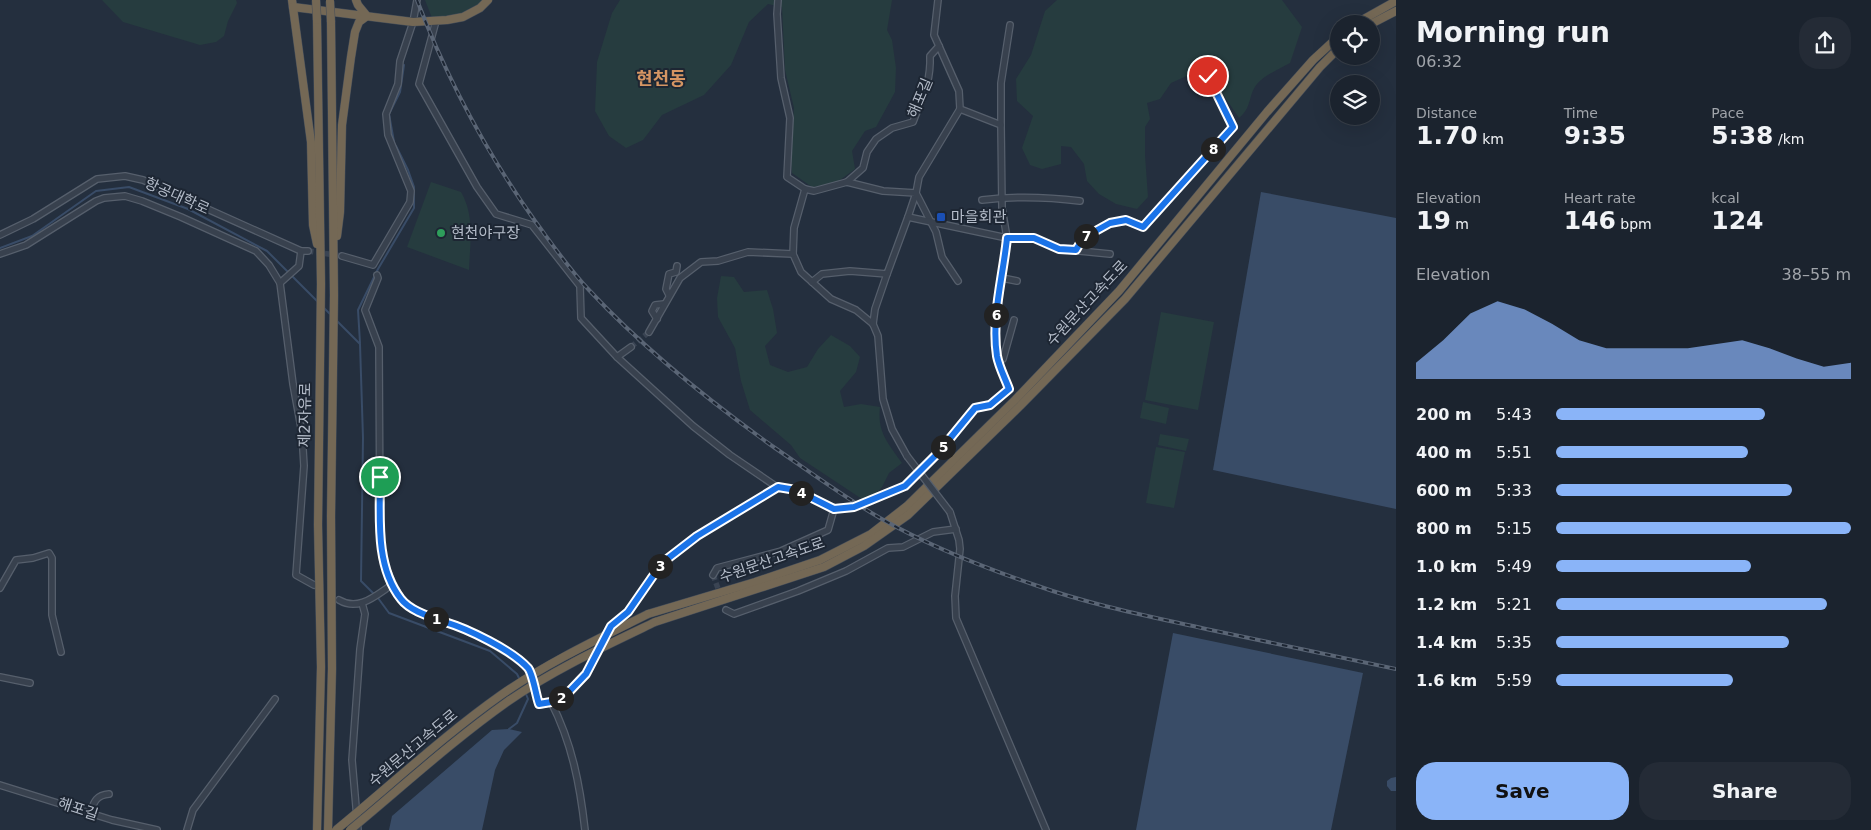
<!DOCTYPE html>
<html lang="en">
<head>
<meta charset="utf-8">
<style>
  :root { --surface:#1b232e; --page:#242b36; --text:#f1f3f6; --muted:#a0a4aa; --line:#39404a; --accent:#8ab4f8 }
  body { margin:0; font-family:"DejaVu Sans","Noto Sans KR",sans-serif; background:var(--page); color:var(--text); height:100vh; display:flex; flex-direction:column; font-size:19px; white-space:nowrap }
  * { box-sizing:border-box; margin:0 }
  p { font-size:16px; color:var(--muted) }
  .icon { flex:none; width:28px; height:28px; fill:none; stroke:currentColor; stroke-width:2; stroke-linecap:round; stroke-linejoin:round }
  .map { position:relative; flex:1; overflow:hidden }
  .panel { display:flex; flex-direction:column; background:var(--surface); width:475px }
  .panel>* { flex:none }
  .buttons { position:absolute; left:1330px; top:15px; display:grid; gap:10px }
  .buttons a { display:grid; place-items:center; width:50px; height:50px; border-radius:50%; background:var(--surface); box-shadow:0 5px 20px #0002,0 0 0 1px var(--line); font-size:25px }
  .pin { position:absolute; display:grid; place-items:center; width:42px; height:42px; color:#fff; margin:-21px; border:2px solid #fff; border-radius:50%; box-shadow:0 1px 5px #0007 }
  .km { position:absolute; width:25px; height:25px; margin:-12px; border-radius:50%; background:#222; color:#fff; font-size:14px; line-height:25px; text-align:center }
  .round { display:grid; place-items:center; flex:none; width:52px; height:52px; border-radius:20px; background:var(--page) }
  .summary { display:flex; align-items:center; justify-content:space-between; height:85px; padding:0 20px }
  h1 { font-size:28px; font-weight:800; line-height:38px }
  .figures { display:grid; grid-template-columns:repeat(3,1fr); gap:8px; height:85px; padding:5px 20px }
  .figures div { display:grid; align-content:center }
  .figures b { font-size:25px; font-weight:800 }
  .figures small { font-size:14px; font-weight:400 }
  .figures p { font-size:14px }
  .chart { height:140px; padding:10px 20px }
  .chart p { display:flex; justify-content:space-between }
  .chart svg { width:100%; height:90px; margin-top:5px; fill:var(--accent); opacity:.7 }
  .primary-button { display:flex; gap:10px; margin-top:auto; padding:10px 20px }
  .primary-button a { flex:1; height:58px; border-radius:20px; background:var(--accent); color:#111; font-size:20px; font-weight:800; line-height:58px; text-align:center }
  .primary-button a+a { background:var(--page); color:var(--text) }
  ul { padding:0 20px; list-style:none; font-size:16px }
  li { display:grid; grid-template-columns:80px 60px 1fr; align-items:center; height:38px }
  li i { height:12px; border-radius:6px; background:var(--accent) }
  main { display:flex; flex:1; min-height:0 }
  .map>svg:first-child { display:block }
</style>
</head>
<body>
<main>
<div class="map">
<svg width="1396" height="830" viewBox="0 0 1396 830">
  <rect width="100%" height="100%" fill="#242f3e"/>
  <g fill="#263c3f">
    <polygon points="102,0 236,0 237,3 228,21 224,36 216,42 200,45 123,22"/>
    <path d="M425,0H484C467,15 454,16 432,18Z"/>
    <polygon points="620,0 892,0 887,30 892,40 896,68 895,92 876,127 865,131 852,151 855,169 833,185 812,187 792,173 790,150 794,108 785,70 782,7 768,4 749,22 731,65 704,95 662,115 643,140 626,148 609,136 595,111 597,62 612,13"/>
    <path d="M1057,0H1282L1302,27L1290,63C1279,69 1265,75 1257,84C1248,95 1252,108 1239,118L1220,90L1209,66L1171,83L1160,99L1147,103L1150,119L1145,127V155L1148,197L1137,209L1116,204L1099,194L1087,181L1084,164L1071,147L1061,146V164L1042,169L1030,165L1022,148L1033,116L1017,101L1016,79L1031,55L1045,11Z"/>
    <path d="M431,182L461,192C475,216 470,243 469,270L407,247Z"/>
    <path d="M721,276L734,277L744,292L767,290L773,309L777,333L765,346L770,365L788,372L807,367L818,349L831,335L850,346L860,357L856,372L840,391L844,407L861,404L880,407C877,432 888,443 902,463L889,473L882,487L868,503L800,458L791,445L750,410L741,381L735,348L718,317L717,298Z"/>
    <polygon points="1161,312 1214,322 1198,410 1145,400"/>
    <polygon points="1143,402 1169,408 1166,424 1140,418"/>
    <polygon points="1160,434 1189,439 1186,451 1158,445"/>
    <polygon points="1156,447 1185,452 1174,508 1146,503"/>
  </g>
  <g fill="#394c67">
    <polygon points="1261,192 1396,218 1396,509 1213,470"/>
    <polygon points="1173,633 1363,673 1331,830 1136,830"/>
    <polygon points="509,729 522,732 504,750 495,770 482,830 389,830 392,816 492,730"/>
    <polygon points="1396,777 1396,791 1391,791 1387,786 1387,781 1391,778"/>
  </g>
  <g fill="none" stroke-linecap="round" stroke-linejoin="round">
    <g stroke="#394c67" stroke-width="2">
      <polyline points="394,142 389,114 400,92 404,65"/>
      <polyline points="0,248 32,236 96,191 129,187 188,209 267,251 318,302"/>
      <polyline points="323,307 330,314"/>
      <polyline points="337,321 360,344 363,438 361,581 378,598 389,613 490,651 517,674 520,680"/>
      <polyline points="360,343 358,310 378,269 414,208 414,187 408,170 396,146"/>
      <polyline points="509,729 517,723 528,699 526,694"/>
    </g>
    <g stroke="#3a4453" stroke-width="5.5" stroke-dasharray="5.5 3" stroke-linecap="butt">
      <polyline points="308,251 342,256"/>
      <polyline points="631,347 649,332"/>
      <polyline points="713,575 726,610"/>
    </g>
    <defs>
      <g id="minor">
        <polyline points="778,0 777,14 781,78 790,118 787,177 805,189 794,228 793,254 801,272 831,299 856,310 873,324 878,336 883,399 892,429 907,456"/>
        <polyline points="436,21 419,84 477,187 496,214 532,225 580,286 581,318 617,357 693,426 730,455 777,487 697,536 661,563 628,612 611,626 586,674 566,695 551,702"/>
        <polyline points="1001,125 1001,83 1010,25"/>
        <path d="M847,182L863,168L867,152L876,139L892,128L913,122C922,98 931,83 930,56L939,46"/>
        <polyline points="805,189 814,191 847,182 883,191 916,193 908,217"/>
        <path d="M982,200C1015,196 1047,197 1080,201"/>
        <polyline points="0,235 33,219 97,179 125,176 143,180 301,251"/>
        <polyline points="1076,250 1083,238 1110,223 1126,221 1143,227 1233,127 1208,76"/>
        <polyline points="308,251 301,251 299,266 280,283 293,384 302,433 304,466 296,575 314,585"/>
        <polyline points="0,254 26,245 96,201 104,198 125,196 142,201 181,217 256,251 269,265 280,283"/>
        <polyline points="342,256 373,265 410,202 411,191 388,135 386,114 398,84 400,61 413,22 417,0"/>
        <path d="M377,275L378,278L365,310L379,347L380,530L383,561L393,584L402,600L416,610L431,617L465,628L511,655L529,669L539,705L551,702C572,743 580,785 585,830"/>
        <polyline points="1002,278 1017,281"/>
        <polyline points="958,281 942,257 936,232 916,193 919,177 960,109"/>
        <polyline points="812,282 822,274 850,271 887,274 908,217 1007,238 1034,238 1059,249 1110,254"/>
        <polyline points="669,295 666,289 669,274 676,272 677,266"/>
        <polyline points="657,319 652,311 655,305 664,304"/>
        <polyline points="873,324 875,309 887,274"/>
        <polyline points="649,332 680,278 701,262 718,261 748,252 793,254"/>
        <polyline points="617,357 631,347"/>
        <polyline points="998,359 1003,359 1014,320"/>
        <polyline points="777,487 795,490 834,509 854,507 905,486 938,453 975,408 990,405 1009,389 998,359 995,338 995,318 1003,272 1007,238 1002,208 1001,125 960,109 959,91 934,35 938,0"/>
        <polyline points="950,512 959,540 960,549 955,596 956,618 1046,830"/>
        <polyline points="713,575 717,568 781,551 828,530 834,509"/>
        <polyline points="0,588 16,560 33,558 49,553 52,558 52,615 61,652"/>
        <path d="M339,600C359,612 376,595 393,584"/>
        <polyline points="726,610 734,614 798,591 846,571 888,548 903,547 933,532 956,529"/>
        <polyline points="0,677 30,683"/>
        <polyline points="0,785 112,820 157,830"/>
        <path d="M90,813C94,802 96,795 109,794"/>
        <polyline points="187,830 193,810 275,699"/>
        <polyline points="358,830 352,760 360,649 365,614 362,603"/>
      </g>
      <g id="highway">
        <polyline points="292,0 311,142 313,225 317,244"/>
        <polyline points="293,7 413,22 447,20 463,17 480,8 488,0"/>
        <polyline points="317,20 321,284 318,525 321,667 317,830"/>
        <polyline points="1355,24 1396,1"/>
        <polyline points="1371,24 1396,11"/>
        <polyline points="337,236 340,212 342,125 351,57 355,32 359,22 367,16 358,5 356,0"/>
        <polyline points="648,614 755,582 820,560 871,534 907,506 1015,400 1119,291 1267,112 1313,60 1339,36"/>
        <polyline points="655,622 824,567 864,546 908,515 1020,406 1125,299 1320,67 1339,48"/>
        <polyline points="328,830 332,669 331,516 334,295 331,22"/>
      </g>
    </defs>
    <use href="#minor" stroke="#565f6c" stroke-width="8"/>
    <use href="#highway" stroke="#434c59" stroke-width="9"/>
    <use href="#minor" stroke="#38414e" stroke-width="5.5"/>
    <use href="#highway" stroke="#746855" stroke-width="8"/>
    <defs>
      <path id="rail" d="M417,0C447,79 486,152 535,221C552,244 569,269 589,290C645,350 709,401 775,448C810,472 844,497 880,518C929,546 982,567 1035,585C1091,605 1148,616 1206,629C1269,642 1333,656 1396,669"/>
    </defs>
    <use href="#rail" stroke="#5a6575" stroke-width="4"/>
    <use href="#rail" stroke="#1d2633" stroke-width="2" stroke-dasharray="5.5" stroke-linecap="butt"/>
    <defs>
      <polyline id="minor-bridge" points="907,456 950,512"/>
      <g id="highway-bridge">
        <polyline points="316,0 317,20"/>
        <polyline points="330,1 331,22"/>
        <path d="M336,830C391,785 443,736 501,695C547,663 598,639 648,614"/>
        <path d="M350,830C402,787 452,741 507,702C553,670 605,646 655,622"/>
      </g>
    </defs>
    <use href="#minor-bridge" stroke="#565f6c" stroke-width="8" stroke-linecap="butt"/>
    <use href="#highway-bridge" stroke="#434c59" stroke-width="9" stroke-linecap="butt"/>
    <use href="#minor-bridge" stroke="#38414e" stroke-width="5.5"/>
    <use href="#highway-bridge" stroke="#746855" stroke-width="8"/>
  </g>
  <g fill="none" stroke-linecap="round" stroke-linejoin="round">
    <defs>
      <path id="route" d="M380,477C380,517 375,566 401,599C410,611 431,617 445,622C468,629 512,650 528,668C533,674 536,696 539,704L551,702L566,695L586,674L611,626L628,612L662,563L697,536L778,487L796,490L834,509L854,507L905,486L938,453L975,408L990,405L1009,389C1005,378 999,367 997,356C991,318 1003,277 1007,238H1034L1059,249L1076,250L1083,238L1110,223L1126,220L1143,227L1233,127L1208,76"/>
    </defs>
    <use href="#route" stroke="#fff" stroke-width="10"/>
    <use href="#route" stroke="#1a73e8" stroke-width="6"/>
  </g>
  <rect fill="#1a4fb4" stroke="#1d2633" stroke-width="2" x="936" y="212" width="10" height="10" rx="2.5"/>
  <circle fill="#2e9e5b" stroke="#1d2633" stroke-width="2" cx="441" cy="233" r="5"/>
  <g text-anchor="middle" stroke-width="4" stroke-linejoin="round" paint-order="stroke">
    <g font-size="15" fill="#b4bcc9" stroke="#1d2633">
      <text transform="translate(920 98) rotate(-67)" y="5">해포길</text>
      <text transform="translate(177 196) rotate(24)" y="5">항공대학로</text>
      <text transform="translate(1087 303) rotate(-47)" y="5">수원문산고속도로</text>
      <text transform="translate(305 415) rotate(-89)" y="5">제2자유로</text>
      <text transform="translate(772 560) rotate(-19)" y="5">수원문산고속도로</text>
      <text transform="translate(413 748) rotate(-40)" y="5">수원문산고속도로</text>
      <text transform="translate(78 809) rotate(18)" y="5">해포길</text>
    </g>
    <g font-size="15" fill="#b4bcc9" stroke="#1d2633" text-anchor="start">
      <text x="951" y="222">마을회관</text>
      <text x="451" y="238">현천야구장</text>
    </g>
    <g font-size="18" font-weight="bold" fill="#d59563" stroke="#1d2633">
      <text x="661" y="85">현천동</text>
    </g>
  </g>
</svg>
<div class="buttons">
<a><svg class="icon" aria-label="locate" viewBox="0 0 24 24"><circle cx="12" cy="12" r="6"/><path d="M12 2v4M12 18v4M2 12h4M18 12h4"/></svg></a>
<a><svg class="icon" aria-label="layers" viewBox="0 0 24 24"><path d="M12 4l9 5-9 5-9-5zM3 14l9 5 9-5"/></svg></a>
</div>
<div class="pin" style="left:380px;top:477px;background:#1e9e55"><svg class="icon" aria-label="arrive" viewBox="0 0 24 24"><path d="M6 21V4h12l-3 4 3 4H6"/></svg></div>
<div class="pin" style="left:1208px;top:76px;background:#d93025"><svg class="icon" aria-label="check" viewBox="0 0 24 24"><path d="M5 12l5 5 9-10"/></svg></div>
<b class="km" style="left:436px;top:619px">1</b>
<b class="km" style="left:561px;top:698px">2</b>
<b class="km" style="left:660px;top:566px">3</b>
<b class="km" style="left:801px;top:493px">4</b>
<b class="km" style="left:943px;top:447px">5</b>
<b class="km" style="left:996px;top:315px">6</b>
<b class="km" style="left:1086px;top:236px">7</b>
<b class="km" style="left:1213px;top:149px">8</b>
</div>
<section class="panel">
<div class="summary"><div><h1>Morning run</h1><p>06:32</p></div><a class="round"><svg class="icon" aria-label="share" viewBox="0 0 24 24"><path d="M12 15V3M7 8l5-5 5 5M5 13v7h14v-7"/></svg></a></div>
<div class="figures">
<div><p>Distance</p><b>1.70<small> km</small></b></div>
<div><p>Time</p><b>9:35</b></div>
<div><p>Pace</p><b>5:38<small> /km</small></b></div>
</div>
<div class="figures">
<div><p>Elevation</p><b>19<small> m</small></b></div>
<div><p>Heart rate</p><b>146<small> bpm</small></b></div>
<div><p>kcal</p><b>124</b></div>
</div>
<div class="chart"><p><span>Elevation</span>38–55 m</p>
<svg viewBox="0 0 160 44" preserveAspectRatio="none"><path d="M0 44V36L10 25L20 12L30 6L40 10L50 17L60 25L70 29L80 29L90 29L100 29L110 27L120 25L130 29L140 34L150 38L160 36V44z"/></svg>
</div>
<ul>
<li><b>200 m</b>5:43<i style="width:71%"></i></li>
<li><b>400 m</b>5:51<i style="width:65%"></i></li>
<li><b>600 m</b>5:33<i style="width:80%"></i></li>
<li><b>800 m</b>5:15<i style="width:100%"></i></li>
<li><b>1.0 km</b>5:49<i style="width:66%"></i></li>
<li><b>1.2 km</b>5:21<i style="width:92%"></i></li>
<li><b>1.4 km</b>5:35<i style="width:79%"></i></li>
<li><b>1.6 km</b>5:59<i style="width:60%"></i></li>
</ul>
<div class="primary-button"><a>Save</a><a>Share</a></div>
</section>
</main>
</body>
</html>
